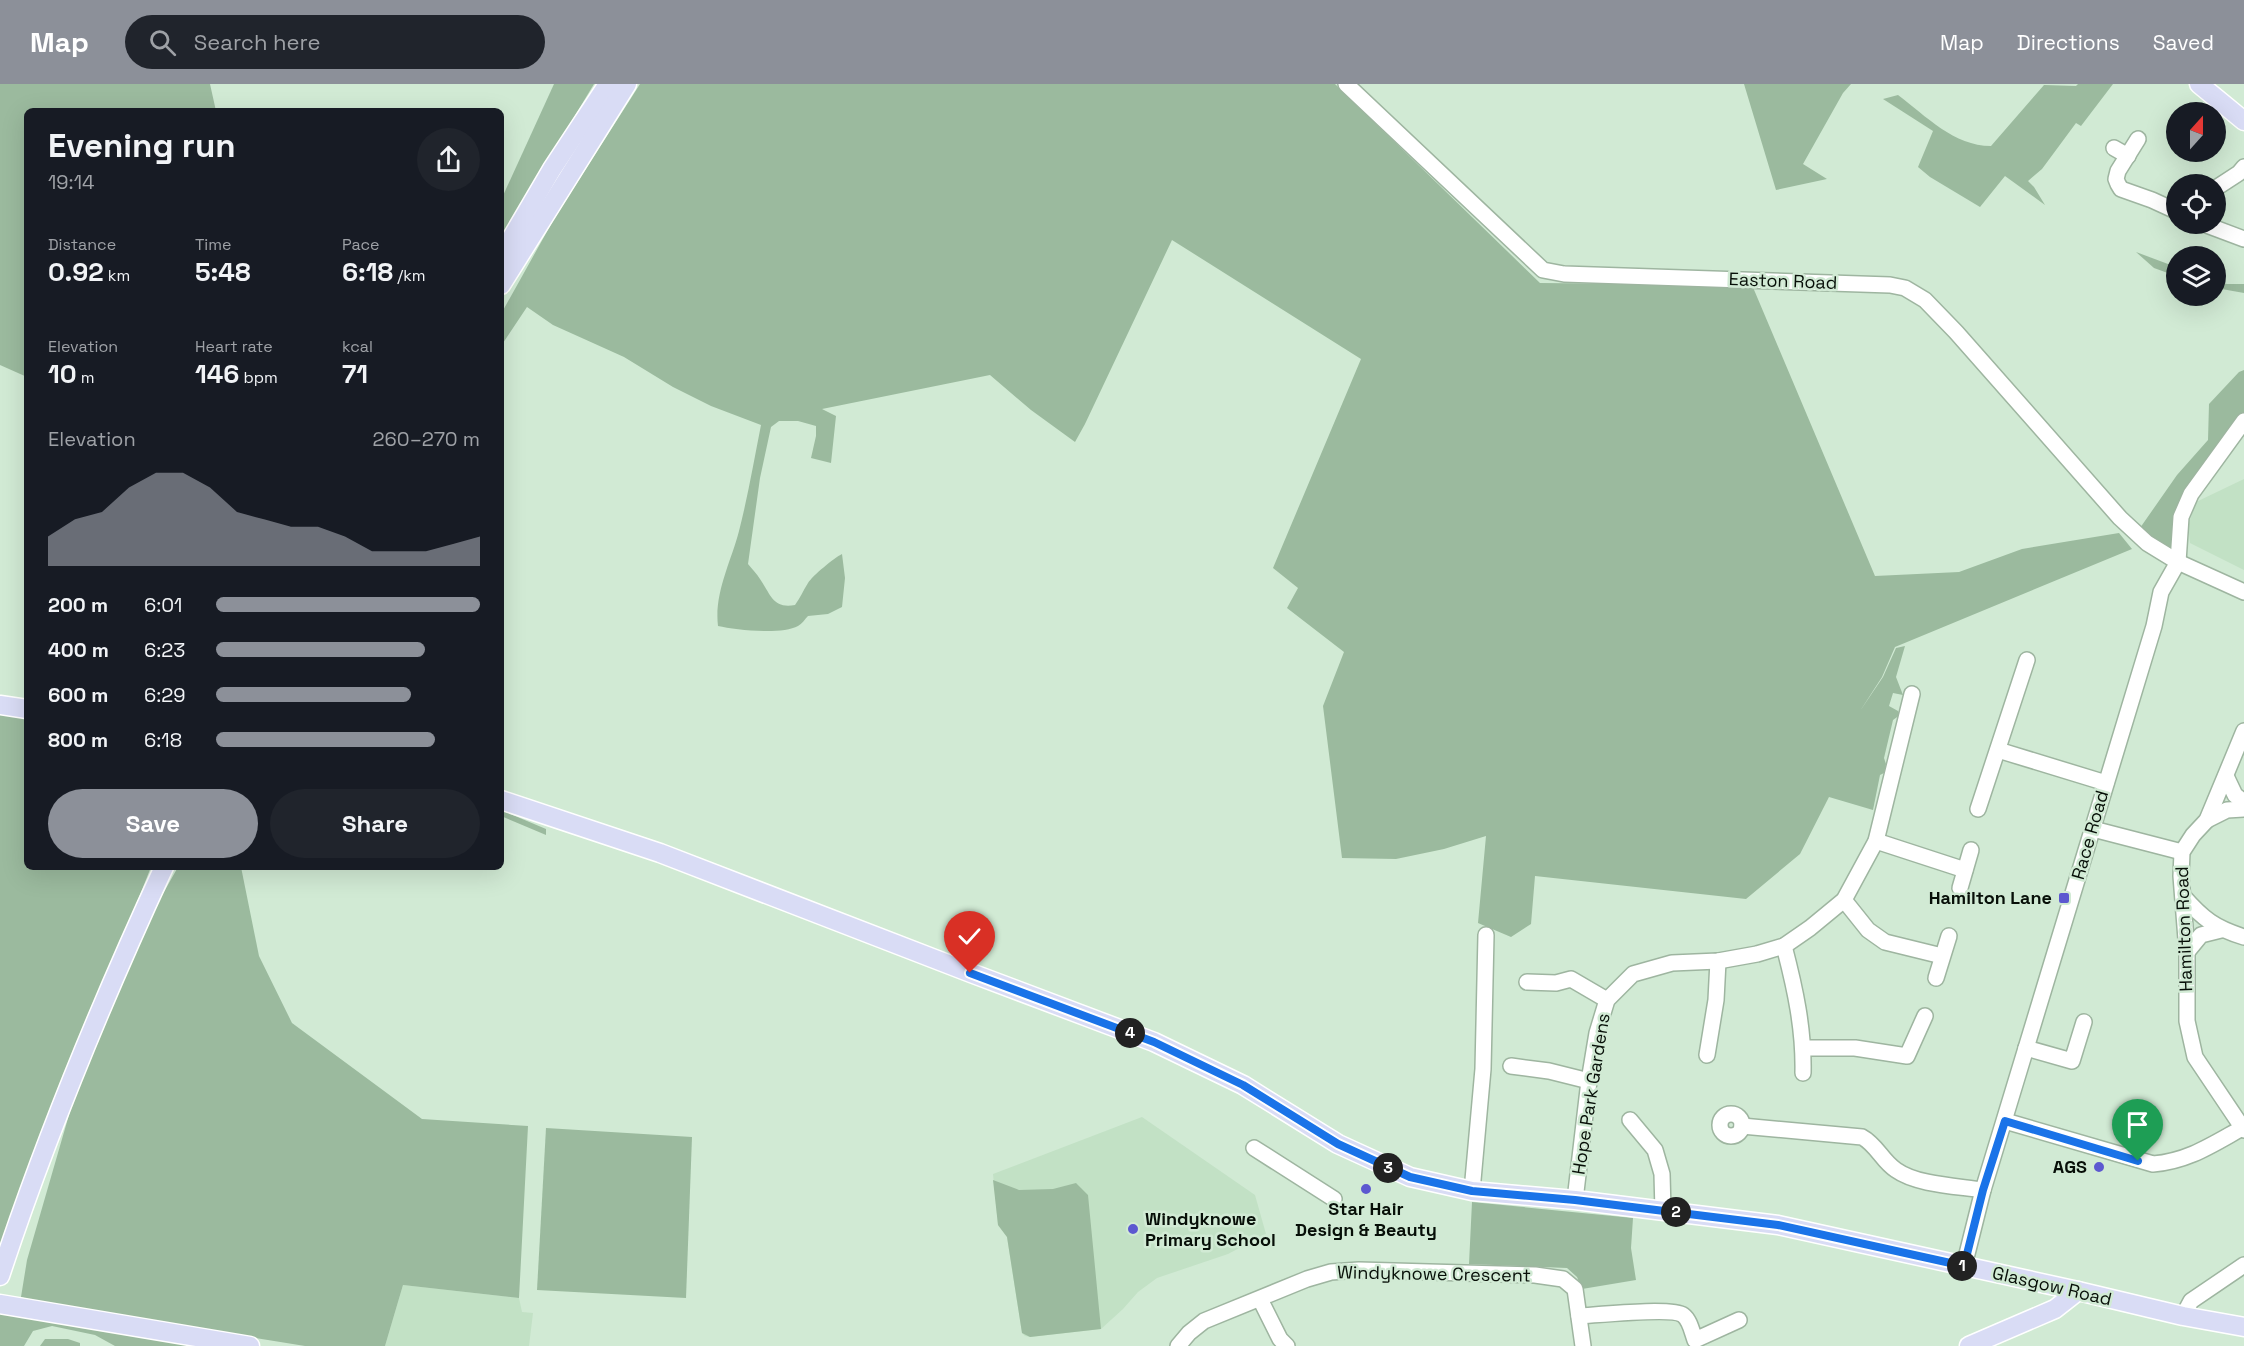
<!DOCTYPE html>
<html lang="en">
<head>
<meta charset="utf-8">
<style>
  :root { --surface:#171b24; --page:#20242c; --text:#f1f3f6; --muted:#9ea1a6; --accent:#8c9099 }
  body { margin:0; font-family:"Space Grotesk",sans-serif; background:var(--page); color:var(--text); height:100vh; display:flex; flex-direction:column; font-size:22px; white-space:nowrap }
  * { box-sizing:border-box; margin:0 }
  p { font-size:20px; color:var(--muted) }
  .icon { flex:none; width:33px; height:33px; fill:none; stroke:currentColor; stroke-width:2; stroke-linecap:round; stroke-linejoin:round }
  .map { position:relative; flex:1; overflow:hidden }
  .sheet { position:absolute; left:24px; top:24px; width:480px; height:762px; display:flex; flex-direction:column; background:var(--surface); border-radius:9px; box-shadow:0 6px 24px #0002 }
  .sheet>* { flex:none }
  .needle { width:39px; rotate:21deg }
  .fabs { position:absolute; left:2166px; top:18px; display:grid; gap:12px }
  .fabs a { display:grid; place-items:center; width:60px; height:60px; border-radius:50%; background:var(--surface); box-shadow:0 6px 24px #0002; font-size:30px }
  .pin { position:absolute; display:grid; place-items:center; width:51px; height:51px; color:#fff; margin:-62px -26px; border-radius:50% 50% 50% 0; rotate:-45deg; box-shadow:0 0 6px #0007 }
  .pin .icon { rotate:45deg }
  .km { position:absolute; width:30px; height:30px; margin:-15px; border-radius:50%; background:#222; color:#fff; font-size:16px; line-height:30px; text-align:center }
  .round { display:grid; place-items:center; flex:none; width:63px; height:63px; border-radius:32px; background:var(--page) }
  .head { display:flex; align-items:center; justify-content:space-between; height:102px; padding:0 24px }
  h1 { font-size:33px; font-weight:700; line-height:45px }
  .metrics { display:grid; grid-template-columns:repeat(3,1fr); gap:9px; height:102px; padding:6px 24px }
  .metrics div { display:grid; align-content:center }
  .metrics b { font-size:26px; font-weight:700 }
  .metrics small { font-size:16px; font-weight:400 }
  .metrics p { font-size:16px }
  .chart { height:168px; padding:12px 24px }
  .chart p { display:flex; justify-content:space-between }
  .chart svg { width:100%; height:108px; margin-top:6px; fill:var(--accent); opacity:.7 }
  .button { display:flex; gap:12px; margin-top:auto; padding:12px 24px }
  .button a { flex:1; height:69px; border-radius:36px; background:var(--accent); color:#fff; font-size:24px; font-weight:700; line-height:69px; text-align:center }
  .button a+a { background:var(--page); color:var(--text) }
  ul { padding:0 24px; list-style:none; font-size:20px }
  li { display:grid; grid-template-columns:96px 72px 1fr; align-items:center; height:45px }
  li i { height:15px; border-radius:8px; background:var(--accent) }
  header { display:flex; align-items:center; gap:36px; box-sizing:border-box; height:84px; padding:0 30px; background:var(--accent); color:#fff }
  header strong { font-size:28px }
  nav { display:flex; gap:33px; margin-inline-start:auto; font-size:21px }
  .search { width:420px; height:54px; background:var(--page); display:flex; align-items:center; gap:15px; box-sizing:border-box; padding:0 21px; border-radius:33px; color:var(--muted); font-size:22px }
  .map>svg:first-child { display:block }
</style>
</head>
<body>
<header>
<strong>Map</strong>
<div class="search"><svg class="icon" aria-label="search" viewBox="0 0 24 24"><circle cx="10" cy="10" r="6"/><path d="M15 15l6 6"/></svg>Search here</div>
<nav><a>Map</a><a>Directions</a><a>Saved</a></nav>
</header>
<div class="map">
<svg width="2244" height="1262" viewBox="0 0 2244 1262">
  <rect width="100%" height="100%" fill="#d1ead4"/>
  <g fill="#c2e1c5">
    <polygon points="2244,395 2244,486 2190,459 2188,442 2196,418"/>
    <polygon points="1142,1033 1255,1111 1266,1150 1228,1170 1157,1194 1138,1208 1123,1225 1101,1245 1030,1253 1025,1252 1022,1249 1007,1153 998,1141 993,1090"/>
    <polygon points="403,1201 519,1214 522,1228 533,1229 529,1262 385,1262"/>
  </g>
  <g fill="#9bba9e">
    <polygon points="0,0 210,0 216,27 27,27 27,293 0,281"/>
    <polygon points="554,0 594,0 501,154 501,116"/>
    <path d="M640,0H1335L1540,199L1752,201L1875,492L1959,488L2022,465L2119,449L2132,465L1895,563L1882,593L1860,627L1883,593L1896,564L1905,562L1896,593L1903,611L1893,609L1889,622L1898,627L1900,631L1893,636L1884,674L1886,680L1884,689L1880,691L1873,726L1829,713L1800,770L1746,815L1535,792L1531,840L1511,853L1478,839L1486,752L1444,765L1396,775L1342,774L1323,622L1344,568L1287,524L1298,504L1273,484L1361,275L1172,156L1085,340L1075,358L1031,326L990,291L822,325L836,332L831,379L811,374L816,352V342L798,337H779L771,343L760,394L748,480C752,485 757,490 760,495C771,511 773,525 795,521C800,514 803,507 808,499C812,492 834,474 842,470L845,494L842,523L828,530L808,532C805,535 802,540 798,542C782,551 736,546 718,542C714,509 731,478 739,447C748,412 754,376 761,341L711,322L673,303L624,273L553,241L527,223L501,262V230L554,135Z"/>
    <polygon points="1744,0 1851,0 1843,9 1803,80 1827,95 1776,106"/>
    <path d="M2078,0H2113L2081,42L2076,39L2042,85L2028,97L2034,103L2045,121L2005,92L1980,123L1930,93L1918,83L1933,47L1883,15L1898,11C1926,32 1954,62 1991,62L2044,1L2076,2Z"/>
    <polygon points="2136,168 2176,183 2176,192 2154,184"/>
    <polygon points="2216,197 2227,200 2244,200 2244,209 2216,204"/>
    <polygon points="2244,286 2244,331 2214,371 2173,469 2140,444 2177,391 2208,356 2209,320 2239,288"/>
    <polygon points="0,630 27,634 27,783 151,783 0,1163"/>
    <polygon points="501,726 546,745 546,751 501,732"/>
    <polygon points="178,783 241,783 259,872 292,939 422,1035 528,1042 519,1214 403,1201 385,1262 305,1262 46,1220 21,1213 27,1176 73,1017 116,911 156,822"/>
    <polygon points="546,1044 692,1053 686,1214 537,1206"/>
    <polygon points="993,1096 1019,1106 1053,1105 1076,1099 1088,1111 1101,1245 1030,1253 1022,1249 1007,1153 998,1141"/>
    <polygon points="1472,1118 1633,1134 1631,1164 1636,1196 1582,1205 1577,1193 1567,1184 1469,1180"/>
    <polygon points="0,1229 202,1262 115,1262 95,1251 52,1242 33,1247 24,1262 0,1262"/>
    <polygon points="45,1255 68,1255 80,1259 80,1262 40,1262"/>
  </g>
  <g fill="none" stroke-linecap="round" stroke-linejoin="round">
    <defs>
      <g id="minor">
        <polyline points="1346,0 1543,186 1564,190 1890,201 1905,204 1925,216 1956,248 2120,434 2147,459 2178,478 2244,508"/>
        <polyline points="2138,55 2118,87 2116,95 2118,100 2121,105 2152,116 2176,127"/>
        <polyline points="2114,64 2128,72"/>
        <polyline points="2216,104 2239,89 2244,83"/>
        <polyline points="2204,140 2244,155"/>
        <polyline points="2244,647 2207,736 2193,751 2182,768 2181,792 2187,868 2187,937 2195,973 2244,1046"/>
        <polyline points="1998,666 2106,699"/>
        <polyline points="2226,692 2235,711 2244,718"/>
        <polyline points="1978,725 2027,576"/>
        <polyline points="2207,736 2227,726 2244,725"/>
        <polyline points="2093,745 2182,768"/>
        <polyline points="1876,757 1965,786"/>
        <polyline points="1960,804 1971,766"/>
        <path d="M2183,812C2203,835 2215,844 2244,853"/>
        <polyline points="1844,816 1868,846 1885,858 1942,872"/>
        <path d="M1784,862C1795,904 1804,945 1803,989"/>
        <polyline points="2187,868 2201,851 2221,846"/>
        <polyline points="1936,894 1949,852"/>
        <polyline points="1527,898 1556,899 1571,895 1607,916"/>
        <polyline points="1803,964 1855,964 1907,972 1925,932"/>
        <polyline points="2026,964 2072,977 2084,938"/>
        <polyline points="1707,971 1716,916 1718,877"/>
        <polyline points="1511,982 1549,987 1589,997"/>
        <circle cx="1731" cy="1041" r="11"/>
        <polyline points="1630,1036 1655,1066 1662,1090 1663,1127"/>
        <path d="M2005,1037L2153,1080C2189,1077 2213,1060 2244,1043"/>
        <path d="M1742,1042L1862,1053C1877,1061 1882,1077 1896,1086C1917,1101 1957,1102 1983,1106"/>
        <polyline points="1254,1064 1334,1115"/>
        <polyline points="1472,1107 1483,985 1486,851"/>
        <polyline points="1575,1116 1589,997 1597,949 1607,916 1633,890 1672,879 1718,877 1757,870 1784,862 1810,844 1844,816 1876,757 1912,610"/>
        <polyline points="1964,1182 1983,1106 2154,542 2161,508 2178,478 2181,433 2191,410 2244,337"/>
        <polyline points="1260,1215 1280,1255 1287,1262"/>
        <path d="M1579,1232C1597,1231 1672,1223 1683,1231C1690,1236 1692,1248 1695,1256L1739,1236"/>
        <polyline points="2183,1232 2191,1217 2244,1181"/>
        <polyline points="1178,1262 1189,1249 1204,1237 1307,1195 1331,1188 1359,1186 1535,1191 1563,1195 1575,1205 1583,1262"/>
      </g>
      <g id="major">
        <polyline points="2199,0 2244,37"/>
        <polyline points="501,172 552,85 608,0"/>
        <polyline points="501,201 627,0"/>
        <polyline points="0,621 27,625"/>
        <polyline points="501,716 660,769 971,889 1154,958 1243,1001 1338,1060 1410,1093 1472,1107 1575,1116 1778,1141 2078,1207 2183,1232 2244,1243"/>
        <path d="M0,1192C46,1052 102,917 164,783"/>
        <polyline points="0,1220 250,1262"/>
        <polyline points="1969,1262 2055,1225 2078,1207"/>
      </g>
    </defs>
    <use href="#minor" stroke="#9eb5a0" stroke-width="18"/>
    <use href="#major" stroke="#fff" stroke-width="21"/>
    <use href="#minor" stroke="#fff" stroke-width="15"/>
    <use href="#major" stroke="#d9dcf5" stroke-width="18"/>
  </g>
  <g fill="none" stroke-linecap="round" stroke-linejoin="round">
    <defs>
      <polyline id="route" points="970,889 1154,958 1243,1001 1338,1060 1410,1093 1472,1107 1575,1116 1778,1141 1964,1182 1983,1106 2005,1037 2138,1077"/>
    </defs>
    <use href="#route" stroke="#fff" stroke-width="12"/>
    <use href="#route" stroke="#1a73e8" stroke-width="8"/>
  </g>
  <g fill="#5c58d0" stroke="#d1ead4" stroke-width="2">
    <rect x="2058" y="808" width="12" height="12" rx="3"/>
    <circle cx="2099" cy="1083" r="6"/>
    <circle cx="1366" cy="1105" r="6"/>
    <circle cx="1133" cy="1145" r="6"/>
  </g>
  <g text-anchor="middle" stroke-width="5" stroke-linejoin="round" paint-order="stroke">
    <g font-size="18" fill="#070f08" stroke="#d1ead4">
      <text transform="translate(1783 197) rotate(2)" y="6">Easton Road</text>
      <text transform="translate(2090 751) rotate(-74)" y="6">Race Road</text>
      <text transform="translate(2184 845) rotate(-92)" y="6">Hamilton Road</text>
      <text transform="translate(1591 1010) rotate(-81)" y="6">Hope Park Gardens</text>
      <text transform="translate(1434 1190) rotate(1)" y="6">Windyknowe Crescent</text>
      <text transform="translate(2052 1202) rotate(13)" y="6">Glasgow Road</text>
    </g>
    <g font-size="18" font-weight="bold" fill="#070f08" stroke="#d1ead4" text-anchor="end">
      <text x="2052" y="820">Hamilton Lane</text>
      <text x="2087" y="1089">AGS</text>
      <text x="1366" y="1131" text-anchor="middle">Star Hair<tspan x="1366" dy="21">Design &amp; Beauty</tspan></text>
      <text x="1145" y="1141" text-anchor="start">Windyknowe<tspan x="1145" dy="21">Primary School</tspan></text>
    </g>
  </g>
</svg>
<div class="fabs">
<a><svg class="needle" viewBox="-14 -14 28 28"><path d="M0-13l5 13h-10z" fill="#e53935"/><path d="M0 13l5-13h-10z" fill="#9ea1a6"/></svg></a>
<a><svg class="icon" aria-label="locate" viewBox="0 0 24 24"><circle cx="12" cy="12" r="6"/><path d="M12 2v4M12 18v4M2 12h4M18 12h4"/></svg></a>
<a><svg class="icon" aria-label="layers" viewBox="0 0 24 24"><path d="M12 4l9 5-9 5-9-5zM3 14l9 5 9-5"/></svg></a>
</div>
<div class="pin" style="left:2138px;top:1077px;background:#1e9e55"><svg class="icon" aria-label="arrive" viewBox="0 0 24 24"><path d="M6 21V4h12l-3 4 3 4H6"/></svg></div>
<div class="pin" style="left:970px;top:889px;background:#d93025"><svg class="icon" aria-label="check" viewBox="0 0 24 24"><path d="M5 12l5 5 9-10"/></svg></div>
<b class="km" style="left:1962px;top:1182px">1</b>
<b class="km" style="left:1676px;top:1128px">2</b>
<b class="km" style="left:1388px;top:1084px">3</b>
<b class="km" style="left:1130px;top:949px">4</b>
<section class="sheet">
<div class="head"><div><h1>Evening run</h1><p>19:14</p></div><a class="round"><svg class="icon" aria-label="share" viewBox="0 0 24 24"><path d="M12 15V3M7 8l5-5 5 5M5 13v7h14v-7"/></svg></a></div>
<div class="metrics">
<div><p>Distance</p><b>0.92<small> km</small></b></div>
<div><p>Time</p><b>5:48</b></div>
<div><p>Pace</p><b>6:18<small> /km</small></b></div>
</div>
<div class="metrics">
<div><p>Elevation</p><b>10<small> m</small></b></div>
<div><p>Heart rate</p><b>146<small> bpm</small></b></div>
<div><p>kcal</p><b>71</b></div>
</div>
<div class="chart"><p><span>Elevation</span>260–270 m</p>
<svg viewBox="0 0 160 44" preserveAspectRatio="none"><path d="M0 44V32L10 25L20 22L30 12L40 6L50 6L60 12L70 22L80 25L90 28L100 28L110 32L120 38L130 38L140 38L150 35L160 32V44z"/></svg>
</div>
<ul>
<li><b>200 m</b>6:01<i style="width:100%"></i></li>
<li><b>400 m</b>6:23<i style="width:79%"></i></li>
<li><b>600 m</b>6:29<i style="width:74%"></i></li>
<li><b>800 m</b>6:18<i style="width:83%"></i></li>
</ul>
<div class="button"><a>Save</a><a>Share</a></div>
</section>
</div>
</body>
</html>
